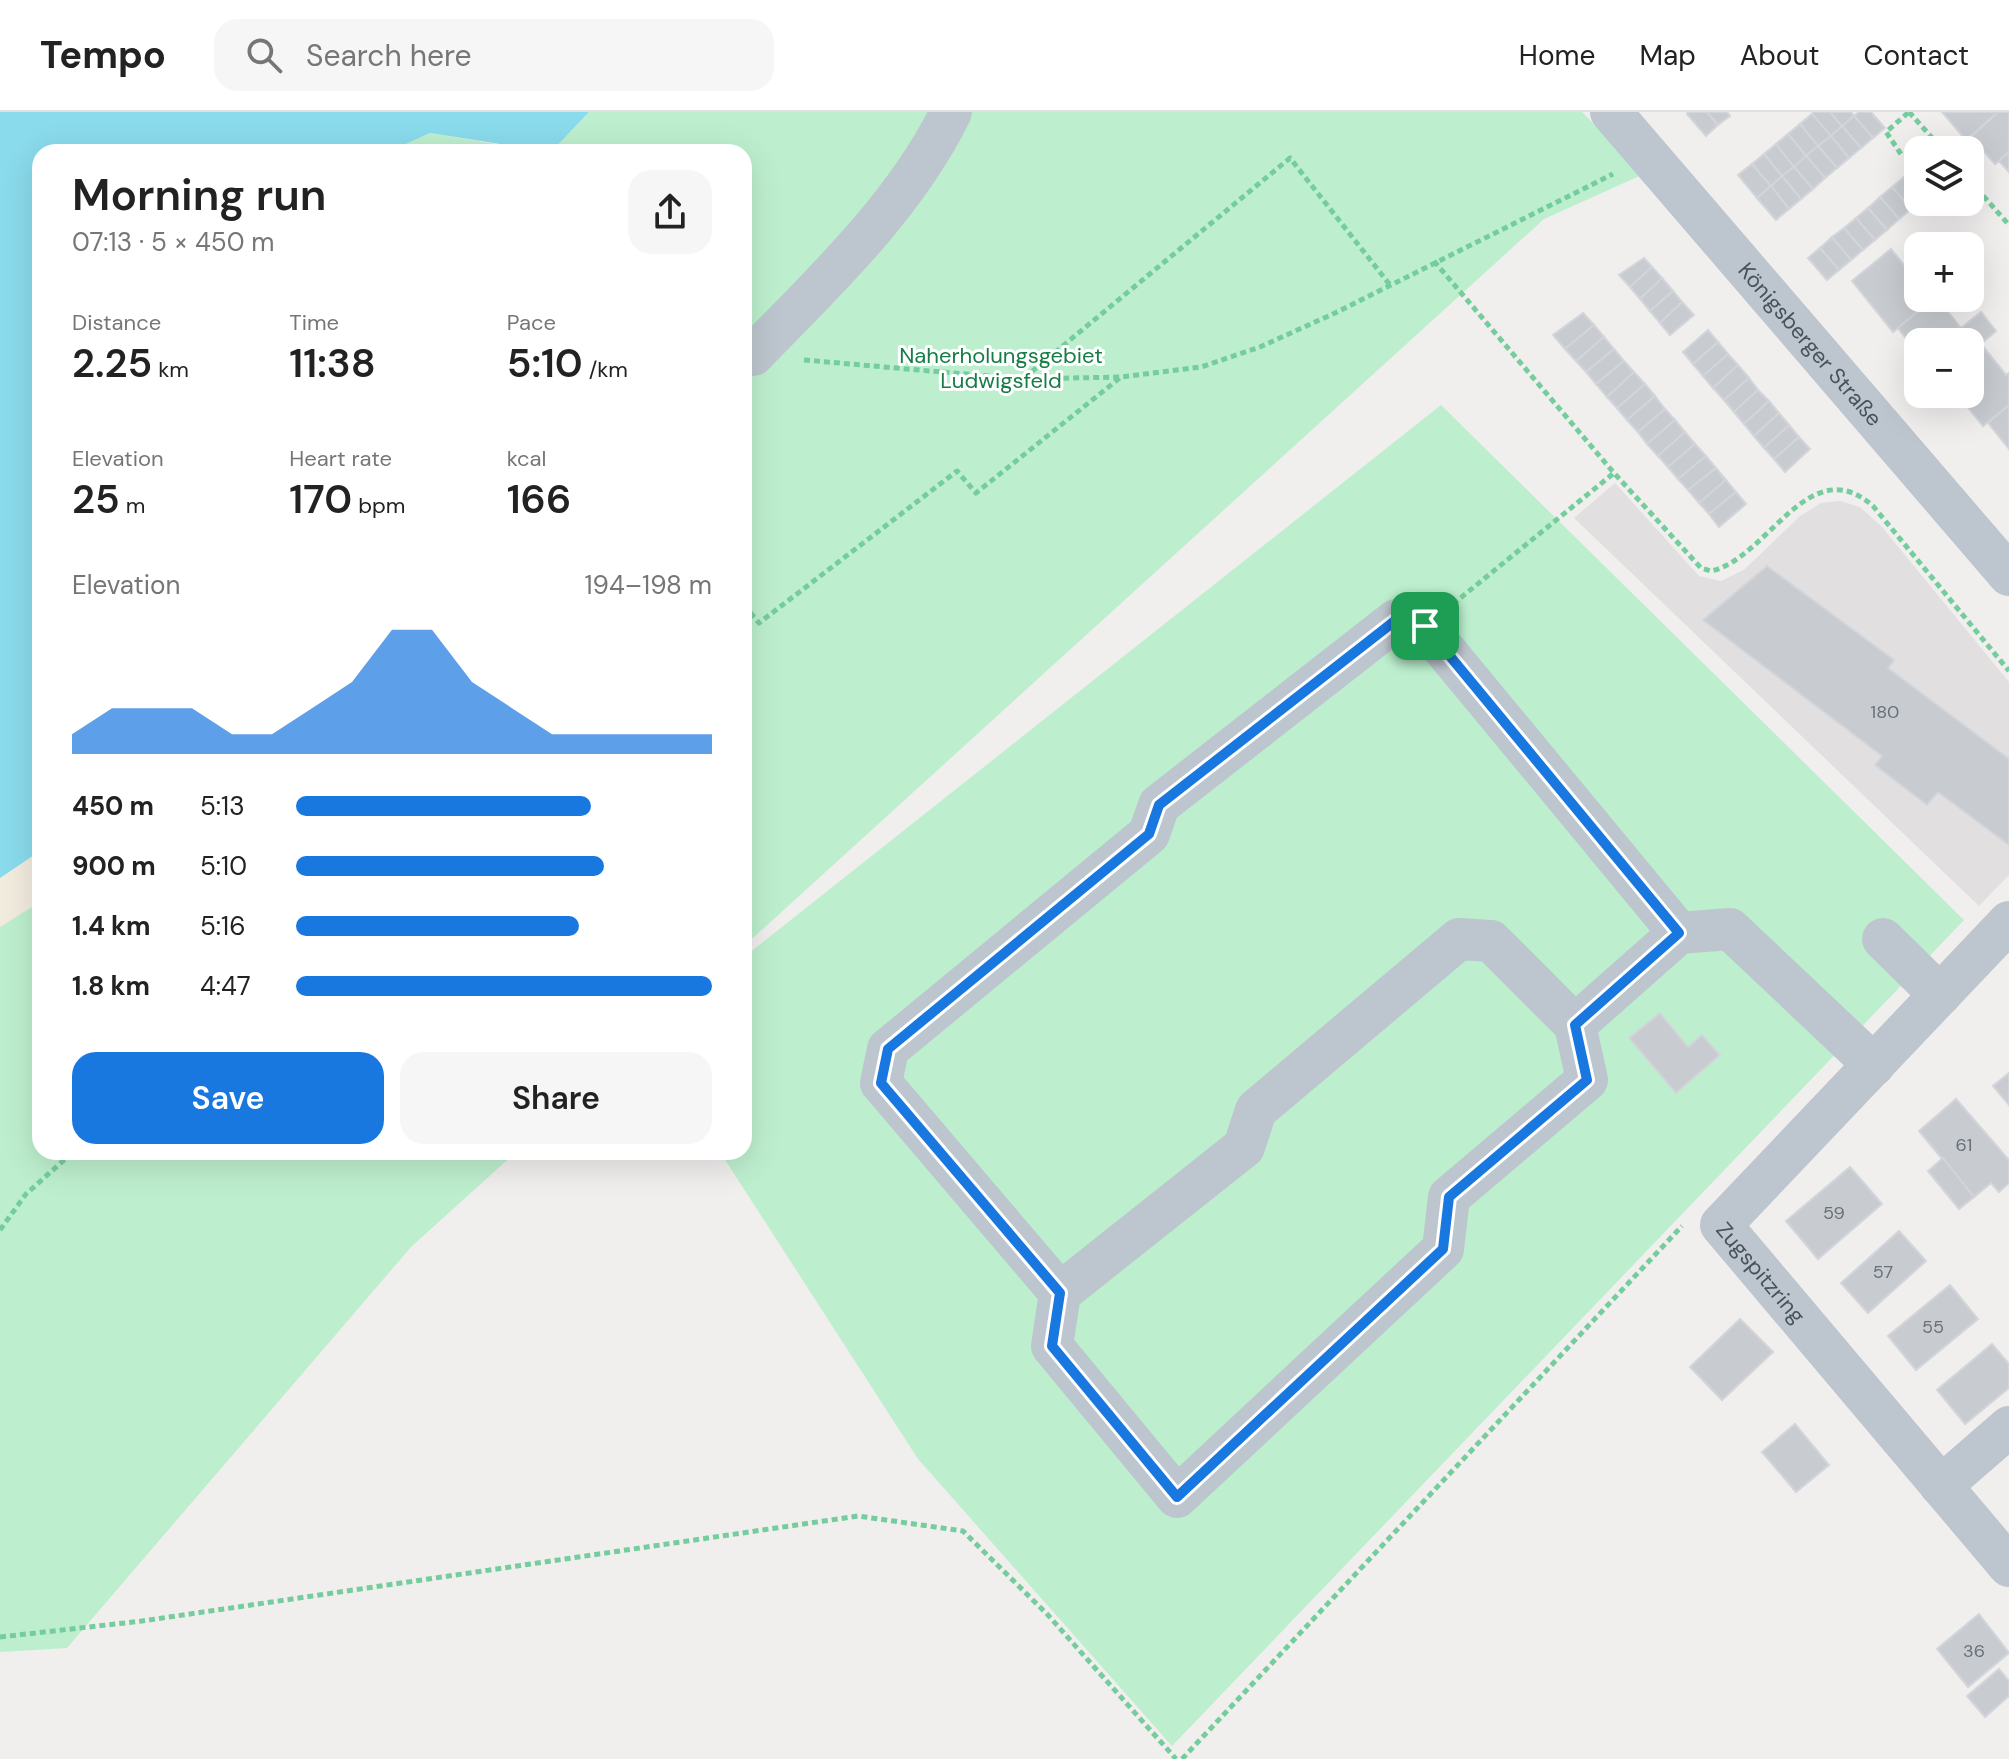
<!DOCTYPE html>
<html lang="en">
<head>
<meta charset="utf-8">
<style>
  :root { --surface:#fff; --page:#f6f6f6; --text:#222; --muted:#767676; --line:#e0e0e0; --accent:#1977e0 }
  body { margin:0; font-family:"DM Sans",sans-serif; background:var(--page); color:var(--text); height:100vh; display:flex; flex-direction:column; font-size:30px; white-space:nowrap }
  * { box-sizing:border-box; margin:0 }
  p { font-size:26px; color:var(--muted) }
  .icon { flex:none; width:44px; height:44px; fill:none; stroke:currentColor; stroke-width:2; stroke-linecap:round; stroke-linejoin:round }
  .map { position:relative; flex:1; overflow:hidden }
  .panel { position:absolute; left:32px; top:32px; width:720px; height:1016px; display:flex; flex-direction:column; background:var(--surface); border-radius:24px; box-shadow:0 8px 32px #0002 }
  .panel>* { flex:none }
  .controls { position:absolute; left:1904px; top:24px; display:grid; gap:16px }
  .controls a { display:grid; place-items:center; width:80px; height:80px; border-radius:16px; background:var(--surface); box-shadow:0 8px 32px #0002; font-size:40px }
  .pin { position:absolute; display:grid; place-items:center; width:68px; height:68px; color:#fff; margin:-34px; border-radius:16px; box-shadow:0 4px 12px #0006 }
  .round { display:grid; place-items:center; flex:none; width:84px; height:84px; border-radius:24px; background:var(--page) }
  .summary { display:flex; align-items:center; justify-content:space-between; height:136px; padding:0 40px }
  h1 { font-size:44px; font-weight:600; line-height:60px }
  .stats { display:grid; grid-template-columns:repeat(3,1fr); gap:12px; height:136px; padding:8px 40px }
  .stats div { display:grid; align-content:center }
  .stats b { font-size:40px; font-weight:600 }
  .stats small { font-size:22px; font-weight:400 }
  .stats p { font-size:22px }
  .chart { height:224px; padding:16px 40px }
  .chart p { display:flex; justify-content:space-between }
  .chart svg { width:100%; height:144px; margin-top:8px; fill:var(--accent); opacity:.7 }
  .cta { display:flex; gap:16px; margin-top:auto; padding:16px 40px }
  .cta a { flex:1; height:92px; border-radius:24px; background:var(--accent); color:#fff; font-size:32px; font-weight:600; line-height:92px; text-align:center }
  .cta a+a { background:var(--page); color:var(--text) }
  ul { padding:0 40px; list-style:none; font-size:26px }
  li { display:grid; grid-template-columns:128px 96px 1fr; align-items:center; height:60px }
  li i { height:20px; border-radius:10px; background:var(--accent) }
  header { display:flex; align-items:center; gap:48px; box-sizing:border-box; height:112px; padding:0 40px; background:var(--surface); border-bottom:2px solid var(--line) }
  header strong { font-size:38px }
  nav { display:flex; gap:44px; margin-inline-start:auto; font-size:28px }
  .search { width:560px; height:72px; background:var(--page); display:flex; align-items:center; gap:20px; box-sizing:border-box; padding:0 28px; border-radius:24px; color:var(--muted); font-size:30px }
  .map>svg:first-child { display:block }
</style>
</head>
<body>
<header>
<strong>Tempo</strong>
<div class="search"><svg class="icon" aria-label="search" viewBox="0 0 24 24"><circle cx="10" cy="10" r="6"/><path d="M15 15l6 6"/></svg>Search here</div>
<nav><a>Home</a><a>Map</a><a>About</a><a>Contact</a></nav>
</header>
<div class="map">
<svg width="2009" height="1647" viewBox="0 0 2009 1647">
  <rect width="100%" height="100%" fill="#f1eeee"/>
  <polygon fill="#e2dfe1" points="1615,371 1699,464 1721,469 1745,457 1800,404 1821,391 1840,389 1860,395 1882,415 2009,570 2009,763 1979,794 1574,406"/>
  <g fill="#bdefce">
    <polygon points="589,0 1582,0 1644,62 1544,107 744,834 744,40 551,40"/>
    <polygon points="430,21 542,40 388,40"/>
    <polygon points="1441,293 1964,808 1172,1634 918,1347 720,1040 744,1040 744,845"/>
    <polygon points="40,739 40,1040 516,1040 411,1135 67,1536 0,1540 0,766"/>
  </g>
  <polygon fill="#f2ecdf" points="40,739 40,790 0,815 0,766"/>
  <polygon fill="#8adbec" points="0,0 589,0 551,40 430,21 388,40 40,40 40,739 0,766"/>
  <g fill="#c8ccd1" stroke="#d2d5da" stroke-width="2">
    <polygon points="1688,0 1707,0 1718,13 1706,24 1687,2"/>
    <polygon points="1707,0 1727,0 1730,4 1718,13"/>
    <polygon points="1814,0 1830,0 1842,14 1831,24 1812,2"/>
    <polygon points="1830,0 1851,0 1854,4 1842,14"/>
    <polygon points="1859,0 1871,0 1885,16 1873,26 1854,4"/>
    <polygon points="1942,0 1998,0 1966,28"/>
    <polygon points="1998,0 2009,0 2009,40 1995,52 1971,25"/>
    <polygon points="1812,2 1831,24 1818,34 1800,12"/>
    <polygon points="1854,4 1873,26 1861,36 1842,14"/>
    <polygon points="1800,12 1818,34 1806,44 1788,22"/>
    <polygon points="1842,14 1861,36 1849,46 1831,24"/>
    <polygon points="1788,22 1806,44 1794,55 1776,32"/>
    <polygon points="1831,24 1849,46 1837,56 1818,34"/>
    <polygon points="1776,32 1794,55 1782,64 1764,42"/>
    <polygon points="1818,34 1837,56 1825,66 1806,44"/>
    <polygon points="2009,40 2009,60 1999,49"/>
    <polygon points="1764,42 1782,64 1771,74 1752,52"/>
    <polygon points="1806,44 1825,66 1813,77 1794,55"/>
    <polygon points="1752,52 1771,74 1757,86 1738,63"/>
    <polygon points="1794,55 1813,77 1801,87 1782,64"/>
    <polygon points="1916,55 1918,57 1918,82 1904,65"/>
    <polygon points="1782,64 1801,87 1789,97 1771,74"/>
    <polygon points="1904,65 1918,82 1919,90 1911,97 1892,75"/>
    <polygon points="1771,74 1789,97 1776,108 1757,86"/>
    <polygon points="1892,75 1911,97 1899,107 1880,85"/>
    <polygon points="1880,85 1899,107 1887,118 1868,96"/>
    <polygon points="1868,96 1887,118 1875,128 1856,106"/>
    <polygon points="1856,106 1875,128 1863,138 1844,116"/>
    <polygon points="1844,116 1863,138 1851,148 1832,125"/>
    <polygon points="1832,125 1851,148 1839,158 1820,136"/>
    <polygon points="1820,136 1839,158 1827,168 1808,146"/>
    <polygon points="1891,137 1916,168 1918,167 1918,186 1934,186 1893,220 1852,169"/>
    <polygon points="1644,146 1652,155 1630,175 1619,163"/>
    <polygon points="1652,155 1662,166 1640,187 1630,175"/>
    <polygon points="1662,166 1673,179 1650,199 1640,187"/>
    <polygon points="1673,179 1682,190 1660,211 1650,199"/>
    <polygon points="1934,186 1937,186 1961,216 1981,200 1996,219 1970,241 1970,230 1918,230 1918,242 1898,216"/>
    <polygon points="1682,190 1694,203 1670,223 1660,211"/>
    <polygon points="1583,201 1594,213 1565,237 1553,223"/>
    <polygon points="1594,213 1604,225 1576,249 1565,237"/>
    <polygon points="1708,218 1718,230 1693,252 1683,240"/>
    <polygon points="1604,225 1614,237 1586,260 1576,249"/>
    <polygon points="1718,230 1728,242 1703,264 1693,252"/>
    <polygon points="1981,232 2006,263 2009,261 2009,293 1983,314 1957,282 1970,282 1970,241"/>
    <polygon points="1614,237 1624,249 1596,272 1586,260"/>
    <polygon points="1728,242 1738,253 1713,276 1703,264"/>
    <polygon points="1624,249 1634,260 1607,285 1596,272"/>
    <polygon points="1738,253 1749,266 1724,288 1713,276"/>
    <polygon points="1634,260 1645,272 1617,296 1607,285"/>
    <polygon points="1749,266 1758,278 1734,300 1724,288"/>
    <polygon points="1645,272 1655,284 1627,308 1617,296"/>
    <polygon points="1758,278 1769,289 1744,312 1734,300"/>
    <polygon points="1655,284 1665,297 1638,320 1627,308"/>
    <polygon points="1769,289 1779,301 1754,324 1744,312"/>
    <polygon points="2009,293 2009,337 1988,311"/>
    <polygon points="1665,297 1675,308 1647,332 1638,320"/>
    <polygon points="1779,301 1789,313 1764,336 1754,324"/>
    <polygon points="1675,308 1685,320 1658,344 1647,332"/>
    <polygon points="1789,313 1799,325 1774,347 1764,336"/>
    <polygon points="1685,320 1695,332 1668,355 1658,344"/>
    <polygon points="1799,325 1810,337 1785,360 1774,347"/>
    <polygon points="1695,332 1706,344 1678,367 1668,355"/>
    <polygon points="1706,344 1716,356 1688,378 1678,367"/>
    <polygon points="1716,356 1726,368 1699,391 1688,378"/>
    <polygon points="1726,368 1736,380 1709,402 1699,391"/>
    <polygon points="1736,380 1746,392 1719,415 1709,402"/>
    <polygon points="1767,454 1894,548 1888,556 2009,647 2009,733 1938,680 1927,693 1875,653 1882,644 1703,508"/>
    <polygon points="1660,901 1688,935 1702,923 1720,943 1676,981 1629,926"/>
    <polygon points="2009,961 2009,993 1993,974"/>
    <polygon points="1956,987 2009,1048 2009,1071 1999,1080 1991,1071 1974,1085 1919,1019"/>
    <polygon points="1943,1046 1974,1085 1959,1097 1928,1059"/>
    <polygon points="1850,1055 1882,1092 1818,1147 1786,1109"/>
    <polygon points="1899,1119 1926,1149 1868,1201 1841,1171"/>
    <polygon points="1950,1173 1978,1207 1916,1258 1888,1224"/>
    <polygon points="1740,1207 1773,1240 1722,1288 1690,1255"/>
    <polygon points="1992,1232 2009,1252 2009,1276 1965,1312 1937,1278"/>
    <polygon points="1795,1312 1829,1353 1796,1380 1762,1340"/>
    <polygon points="1979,1502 2009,1541 1968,1575 1937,1537"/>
    <polygon points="1999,1557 2009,1569 2009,1584 1985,1605 1967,1584"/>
  </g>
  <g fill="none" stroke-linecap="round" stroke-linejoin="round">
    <g stroke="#75cd9e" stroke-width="5" stroke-dasharray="6 4" stroke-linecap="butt">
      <polyline points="1909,0 1943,38"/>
      <polyline points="1901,42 1886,20 1909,0"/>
      <polyline points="1970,69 2009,113"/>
      <path d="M1434,149L1614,361L1701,456L1711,459C1768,447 1809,337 1873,394L2009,559"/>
      <polyline points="804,248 1023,267 1122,265 1201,255 1260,235 1335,201 1613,62"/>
      <polyline points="1024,266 1290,46 1390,173"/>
      <polyline points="1453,492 1614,361"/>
      <polyline points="744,493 759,511 957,359 976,381 1121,265"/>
      <polyline points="0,1118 26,1082 73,1040"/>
      <polyline points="0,1525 142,1509 858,1404 963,1419 1047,1502 1176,1647"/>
      <polyline points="1182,1647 1682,1114"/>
    </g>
    <g stroke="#bdc6ce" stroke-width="42">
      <path id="s1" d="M1611,0L2009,463"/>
      <path d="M753,243C825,169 905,94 951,0"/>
      <path id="s2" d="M2009,810L1721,1113L2009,1454"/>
      <polyline points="1883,827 1940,883"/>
      <polyline points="1575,913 1491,829 1459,827 1256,998 1244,1035 1060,1181 881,971 888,937 1149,722 1159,693 1396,508 1425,514 1679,821"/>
      <polyline points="1060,1181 1052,1234 1177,1385 1443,1137 1449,1085 1587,968 1575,913 1679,821 1730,817 1874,953"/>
      <polyline points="1941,1374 2009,1315"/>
    </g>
  </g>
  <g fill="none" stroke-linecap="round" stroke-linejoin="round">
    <defs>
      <polygon id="route" points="1396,508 1425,514 1679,821 1575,913 1587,968 1449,1085 1443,1137 1177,1385 1052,1234 1060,1181 881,971 888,937 1149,722 1159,693"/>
    </defs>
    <use href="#route" stroke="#fff" stroke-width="16"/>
    <use href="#route" stroke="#1977e0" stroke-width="10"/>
  </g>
  <g text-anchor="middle" stroke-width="6" stroke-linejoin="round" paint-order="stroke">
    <g font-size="18" fill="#677179">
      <text x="1885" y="606">180</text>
      <text x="1964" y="1039">61</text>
      <text x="1834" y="1107">59</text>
      <text x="1883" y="1166">57</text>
      <text x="1933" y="1221">55</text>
      <text x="1974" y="1545">36</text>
    </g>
    <g font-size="22" fill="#47535c" stroke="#fff">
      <text dy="8" stroke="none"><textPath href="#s1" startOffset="306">Königsberger Straße</textPath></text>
      <text dy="8" stroke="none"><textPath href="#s2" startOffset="480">Zugspitzring</textPath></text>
    </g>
    <g font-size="22" fill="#177d47" stroke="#fff">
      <text x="1001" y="251">Naherholungsgebiet<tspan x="1001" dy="25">Ludwigsfeld</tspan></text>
    </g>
  </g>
</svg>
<div class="controls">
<a><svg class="icon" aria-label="layers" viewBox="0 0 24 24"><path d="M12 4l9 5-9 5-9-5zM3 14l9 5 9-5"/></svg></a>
<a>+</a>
<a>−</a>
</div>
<div class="pin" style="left:1425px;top:514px;background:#1e9e55"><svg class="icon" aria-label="arrive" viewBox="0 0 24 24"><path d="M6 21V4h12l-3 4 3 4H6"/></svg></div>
<section class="panel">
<div class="summary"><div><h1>Morning run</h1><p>07:13 · 5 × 450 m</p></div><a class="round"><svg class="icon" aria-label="share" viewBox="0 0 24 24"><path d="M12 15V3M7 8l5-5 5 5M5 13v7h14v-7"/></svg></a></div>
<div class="stats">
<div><p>Distance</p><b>2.25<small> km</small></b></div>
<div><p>Time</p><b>11:38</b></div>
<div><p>Pace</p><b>5:10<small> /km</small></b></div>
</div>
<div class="stats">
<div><p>Elevation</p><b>25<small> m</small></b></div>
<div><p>Heart rate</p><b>170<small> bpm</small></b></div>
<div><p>kcal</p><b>166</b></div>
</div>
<div class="chart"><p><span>Elevation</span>194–198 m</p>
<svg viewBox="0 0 160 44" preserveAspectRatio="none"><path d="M0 44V38L10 30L20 30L30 30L40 38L50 38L60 30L70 22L80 6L90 6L100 22L110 30L120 38L130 38L140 38L150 38L160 38V44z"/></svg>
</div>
<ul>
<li><b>450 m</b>5:13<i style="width:71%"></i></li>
<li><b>900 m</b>5:10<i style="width:74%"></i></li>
<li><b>1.4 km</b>5:16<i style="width:68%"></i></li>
<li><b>1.8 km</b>4:47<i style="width:100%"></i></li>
</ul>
<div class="cta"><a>Save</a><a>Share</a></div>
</section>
</div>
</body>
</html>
